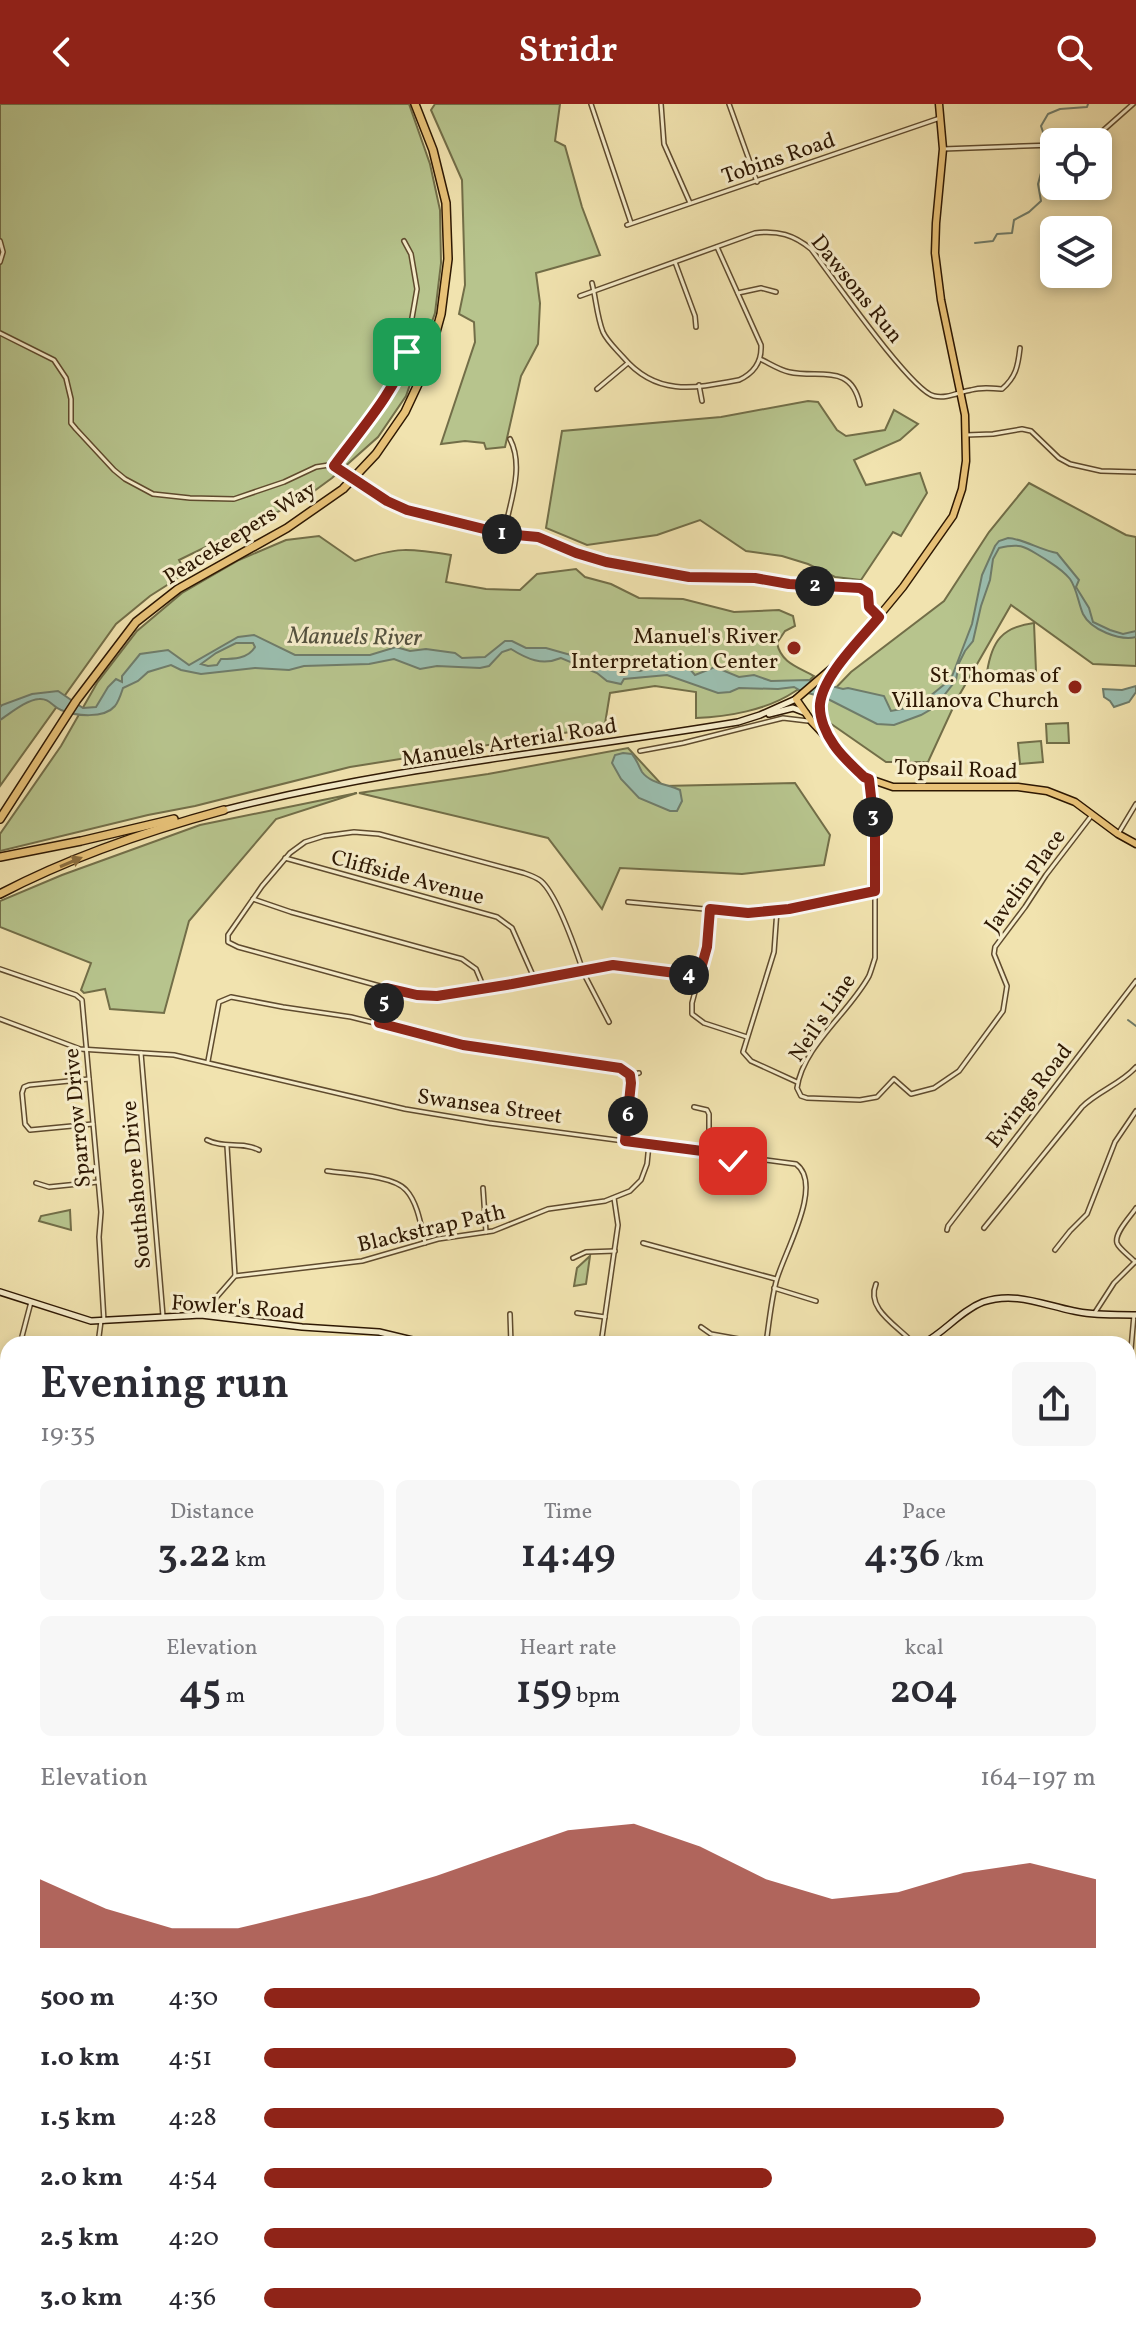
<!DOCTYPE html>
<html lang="en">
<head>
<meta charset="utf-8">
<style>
  :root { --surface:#fff; --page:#f7f7f7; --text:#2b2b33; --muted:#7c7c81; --accent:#8f2418 }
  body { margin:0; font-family:Vollkorn,serif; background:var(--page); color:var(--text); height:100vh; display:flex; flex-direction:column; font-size:30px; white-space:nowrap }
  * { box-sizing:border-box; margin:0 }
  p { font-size:26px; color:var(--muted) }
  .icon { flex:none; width:44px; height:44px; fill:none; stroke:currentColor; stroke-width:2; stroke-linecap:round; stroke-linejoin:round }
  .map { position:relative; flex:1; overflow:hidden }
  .panel { position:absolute; left:0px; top:1232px; width:1136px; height:1008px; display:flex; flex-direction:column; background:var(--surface); border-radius:24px 24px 0 0; box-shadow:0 4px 12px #0003 }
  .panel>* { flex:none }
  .tools { position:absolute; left:1040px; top:24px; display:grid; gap:16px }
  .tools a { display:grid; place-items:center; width:72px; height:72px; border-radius:12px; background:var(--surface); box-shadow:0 4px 12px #0003; font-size:40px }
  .pin { position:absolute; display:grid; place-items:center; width:68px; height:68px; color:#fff; margin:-34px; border-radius:16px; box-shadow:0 4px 12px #0006 }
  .km { position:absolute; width:40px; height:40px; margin:-20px; border-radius:50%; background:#222; color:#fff; font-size:22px; line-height:40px; text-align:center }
  .round { display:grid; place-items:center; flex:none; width:84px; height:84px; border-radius:12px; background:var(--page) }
  .headline { display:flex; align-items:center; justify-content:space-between; height:136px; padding:0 40px }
  h1 { font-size:44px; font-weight:600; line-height:60px }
  .metrics { display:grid; grid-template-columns:repeat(3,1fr); gap:12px; height:136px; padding:8px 40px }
  .metrics div { display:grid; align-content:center; border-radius:12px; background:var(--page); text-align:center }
  .metrics b { font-size:40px; font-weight:600 }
  .metrics small { font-size:22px; font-weight:400 }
  .metrics p { font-size:22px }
  .chart { height:224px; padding:16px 40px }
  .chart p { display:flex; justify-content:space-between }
  .chart svg { width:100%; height:144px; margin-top:8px; fill:var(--accent); opacity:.7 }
  ul { padding:0 40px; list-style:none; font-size:26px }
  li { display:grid; grid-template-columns:128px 96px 1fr; align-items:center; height:60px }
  li i { height:20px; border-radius:10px; background:var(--accent) }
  header { display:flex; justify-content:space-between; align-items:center; height:104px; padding:0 40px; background:var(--accent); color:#fff; font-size:36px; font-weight:600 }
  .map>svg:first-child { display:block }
</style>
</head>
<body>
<header><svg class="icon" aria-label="back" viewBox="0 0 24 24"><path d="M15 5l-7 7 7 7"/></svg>Stridr<svg class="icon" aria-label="search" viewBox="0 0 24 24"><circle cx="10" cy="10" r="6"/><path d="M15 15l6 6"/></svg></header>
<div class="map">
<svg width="1136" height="2240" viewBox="0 0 1136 2240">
  <rect width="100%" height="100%" fill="#f1e3af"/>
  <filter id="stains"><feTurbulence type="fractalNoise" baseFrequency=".0025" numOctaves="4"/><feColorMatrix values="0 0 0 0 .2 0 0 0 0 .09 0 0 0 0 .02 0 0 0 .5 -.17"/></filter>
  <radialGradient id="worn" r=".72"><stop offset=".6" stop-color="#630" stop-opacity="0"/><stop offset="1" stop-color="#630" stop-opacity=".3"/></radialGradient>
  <g fill="#b7c48d" stroke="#726e48" stroke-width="2">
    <polygon points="0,0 409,0 430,60 440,106 441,159 435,209 406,292 378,333 332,374 302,396 179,456 186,469 150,492 116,520 0,682"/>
    <polygon points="435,0 560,0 555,37 565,42 582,103 600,151 536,169 540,199 538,240 521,272 505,343 486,345 484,339 465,337 441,340 475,238 474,218 459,210 465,181 462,76 431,6"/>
    <polygon points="808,297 818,298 837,326 846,332 885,326 894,306 918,320 900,336 854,356 866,381 920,369 927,389 901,432 893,428 861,476 835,473 808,460 782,452 746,447 700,416 657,431 587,441 546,424 562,327 721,313"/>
    <polygon points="1029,379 1126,431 1136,433 1136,562 1093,560 1011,501 957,595 928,658 886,658 827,617 826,594 851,568 944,497 989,428"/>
    <path d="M319,432L355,457C397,443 408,444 451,451L446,478L486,485L520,486L537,470L576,465L585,473L611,480L639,494L683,495L734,508L779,506L793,512L795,522L785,527L777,539C781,559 798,563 814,572C808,578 801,584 794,588C767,606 727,613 696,614V588L655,582L610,589L604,626L570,628L350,663L195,702L148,711L0,747V730L61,642L97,579L137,527L182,489L239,456L286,436Z"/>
    <path d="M1034,519L1036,567L987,568C992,537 1002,523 1034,519Z"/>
    <polygon points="1068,619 1069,639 1047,639 1046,620"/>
    <polygon points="1041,637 1043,658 1020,660 1018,639"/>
    <polygon points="628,644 663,682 795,679 830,731 824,761 742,770 620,764 602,805 548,734 359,689 488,670"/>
    <polygon points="357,689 276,715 189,817 164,909 110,905 105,885 84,889 81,886 91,859 0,823 0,797 62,771 200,721"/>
    <polygon points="70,1106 71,1126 39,1117 41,1112"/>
    <polygon points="590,1152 586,1180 574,1182 577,1164"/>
    <polygon points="1136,1281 1136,1314 1128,1315 1128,1283"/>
    <polygon points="1,1935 8,1940 8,1993 0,1987"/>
    <polygon points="91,2232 359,2232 359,2240 150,2240 144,2232 128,2240 79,2240"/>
    <polygon points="689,2232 931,2232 933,2240 691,2240"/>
  </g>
  <g fill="#9bbeaf" stroke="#6f7c6a" stroke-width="2" fill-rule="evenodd">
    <path d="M1008,434C1024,435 1040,446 1057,449L1079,476L1076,483L1089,504L1093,518L1110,526L1123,530L1136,527V533C1120,537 1091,526 1083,510C1078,498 1077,485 1070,475C1063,466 1054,461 1045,455C1026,444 1023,438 999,444L993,455L990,476L981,502L973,537L965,547L959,559L956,576L935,603L921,611L894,621L877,620L826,594L801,587L794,583L778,585L739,584L730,588L718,589L667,571L624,575L621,580L607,577L597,569L561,554C542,562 527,555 511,545L502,548L489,562L480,564L437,562L420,565L394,555L369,560L304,562L289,566L255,564L201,570L181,566L171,561L148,568L138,577L123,584C121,590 119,597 115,602C104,615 75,612 61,606C53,603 49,594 39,595C26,596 11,609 0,616V603L2,601L32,590L58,587L83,604L96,603L108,583L116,575L122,578V572L140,550L168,546L189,561L238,533L254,531L295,551H370L396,543L410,547L426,545L455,549L462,554L485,553L505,537H512L526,544H546L599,559L640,567L652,563L657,565L674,561H682L689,564L695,571L715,563L739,573L754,571L771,577L808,576L843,585L848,584L884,592L891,607L924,601L929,593L951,575L972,520L982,471L995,442L999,437ZM236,539H253L255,543C248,555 233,555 221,555L217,561L208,562L201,560L216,549Z"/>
    <polygon points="1136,582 1136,588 1129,598 1114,603 1110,597 1104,593 1103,585 1122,586"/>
    <path d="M623,649L632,650C637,656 638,661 642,668C651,680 668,680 680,686L682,697L677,707H670L639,694L621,675L612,659L615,651Z"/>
  </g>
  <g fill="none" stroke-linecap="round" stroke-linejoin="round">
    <g stroke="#6f7c6a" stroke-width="2">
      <polyline points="1050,37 1044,31 1041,22 1048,10 1060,5 1087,3 1088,0"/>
      <polyline points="975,139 993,137 997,130 1012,129 1014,116 1029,108 1041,97 1038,80 1047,47"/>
      <polyline points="1128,916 1136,922"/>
      <polyline points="1128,1305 1136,1304"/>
      <polyline points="1135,1704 1136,1704"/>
      <polyline points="1128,2064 1136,2064"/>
    </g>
    <defs>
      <g id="street">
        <polyline points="591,0 631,119"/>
        <polyline points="661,0 664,40 690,99"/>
        <polyline points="729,0 757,78"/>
        <polyline points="1080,38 1098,31 1133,0"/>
        <polyline points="943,45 1054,41"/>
        <polyline points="627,121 940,14"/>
        <polyline points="0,137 3,148 0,158"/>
        <polyline points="675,158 695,212 696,223"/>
        <path d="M592,179C596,195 597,213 603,228C607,237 616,245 623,253C656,292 692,285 739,276C754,269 762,258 761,241L717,143"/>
        <polyline points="738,189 761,184 776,188"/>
        <path d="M580,192L755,129C778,126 794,131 811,145C831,171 911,287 934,292C947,295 959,288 971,286C981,283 991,284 1002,285C1016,273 1018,262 1020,244"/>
        <polyline points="0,229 54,256 66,274 71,295 71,319 76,325 114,366 125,375 153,390 190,394 234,395 284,378 316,363 329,361 341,366"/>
        <path d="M760,255C769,259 779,266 789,268C819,275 851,258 860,301"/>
        <polyline points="699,281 702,297"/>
        <polyline points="597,285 628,259"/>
        <polyline points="966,331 993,330 1022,325 1031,327 1059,354 1070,360 1101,367 1136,368"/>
        <polyline points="334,362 392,283 404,260 417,185 411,150 404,137"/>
        <polyline points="361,380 387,397 407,406 471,420 504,430 538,433 576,449 606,458 689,473 755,474 789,480 860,484 868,489 869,503 879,513"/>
        <path d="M504,430C509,400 525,364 510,335"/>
        <polyline points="640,647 683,639 783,614 808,617"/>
        <path d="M869,675L875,728V854C873,860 871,867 869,872C849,909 803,942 797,984L801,992L807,994L860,996L877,993L894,975L911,990L934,984L959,967L1003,907L1007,882L994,850L995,843L1025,803L1046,771L1092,711"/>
        <polyline points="1118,730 1136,700"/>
        <polyline points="285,754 497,813 512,824 535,876"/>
        <polyline points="253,795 291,808 462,855 476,865 484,884"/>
        <polyline points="628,798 748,809 809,802 875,787"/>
        <polyline points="710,805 707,843 692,899 692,910 704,919 747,933"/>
        <polyline points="777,806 774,848 743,948 751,957 797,978"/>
        <polyline points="0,865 76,891 82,896 101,1108 99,1133 104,1217"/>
        <path d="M0,915L80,945L174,951L405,1005L489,1019L796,1060C825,1081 782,1152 776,1178C771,1198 769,1219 766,1240"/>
        <path d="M609,918L584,870C577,849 557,791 541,777C536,773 530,771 524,769L379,730L354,728L324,732L305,738L290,749L262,782L228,831V838L238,843L387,884L425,892L512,880L613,861L699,872"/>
        <polyline points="379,919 387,884"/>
        <polyline points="141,949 163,1212"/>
        <polyline points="208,957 219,898 231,893 283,903 351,913 463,941 612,962 626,967 630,971 625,1037"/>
        <polyline points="630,971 639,969"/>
        <polyline points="89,975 29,981 24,983 22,989 25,1020 30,1026 93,1020"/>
        <polyline points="694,1003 707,1006 709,1010 709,1048"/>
        <path d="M207,1036C224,1045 242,1037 259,1046"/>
        <polyline points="227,1042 235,1172"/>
        <polyline points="720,1050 724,1062 731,1063"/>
        <polyline points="733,1051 731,1063 736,1072 736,1078"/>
        <path d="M327,1067C346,1070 393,1071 406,1086C418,1099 421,1122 425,1139"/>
        <polyline points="36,1079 49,1083 98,1078"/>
        <polyline points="483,1084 486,1128"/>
        <path d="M984,1124L1082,1003C1098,987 1121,980 1136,963"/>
        <polyline points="947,1126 948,1122 1136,877"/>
        <polyline points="643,1139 776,1175"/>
        <polyline points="1055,1146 1070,1127 1087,1110 1115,1038 1136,1007"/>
        <polyline points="573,1154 586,1148 615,1147"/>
        <path d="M1135,1158C1131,1153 1119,1145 1117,1139C1114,1129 1131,1112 1136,1104"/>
        <path d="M876,1180C865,1206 900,1223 914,1240"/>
        <polyline points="774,1184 816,1197"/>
        <polyline points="577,1209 605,1213"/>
        <polyline points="510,1210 511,1240"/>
        <polyline points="1094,1210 1114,1179 1136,1157"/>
        <polyline points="201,1211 235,1172 362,1157 438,1135 493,1127 548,1105 605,1097 630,1087 641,1076 647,1060 649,1040"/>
        <polyline points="701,1223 711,1230 766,1240"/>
        <polyline points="20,1240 31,1198"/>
        <polyline points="98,1240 101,1217"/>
        <polyline points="396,1240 397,1232"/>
        <polyline points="601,1240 618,1121 614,1094"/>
        <polyline points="1128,1249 1131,1245 1134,1211"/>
        <polyline points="0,1362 8,1318"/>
        <polyline points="0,1408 8,1410"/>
        <polyline points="1128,1433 1136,1456"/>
        <polyline points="0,1479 8,1481"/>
        <polyline points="1128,1485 1130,1492 1131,1708"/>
        <polyline points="0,1549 8,1551"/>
        <polyline points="0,1625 8,1627"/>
        <polyline points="1128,1709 1136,1706"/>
        <polyline points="0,1738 8,1740"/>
        <polyline points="1128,1849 1136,1845"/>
        <polyline points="1128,1855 1136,1882"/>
        <polyline points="0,1884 8,1886"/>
        <polyline points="624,2232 626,2240"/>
        <polyline points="952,2232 952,2240"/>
        <polyline points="1053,2232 1054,2240"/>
        <polyline points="412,2240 412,2232"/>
      </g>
      <g id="secondary">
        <polyline points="769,610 793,604 806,609"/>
        <path d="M224,706C392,663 566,647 738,618L760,611L796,595"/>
        <polyline points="0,1188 91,1217 201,1211 302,1223 379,1228 429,1240"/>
        <path d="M922,1240C944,1229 960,1207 983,1198C1015,1187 1043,1201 1074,1207C1094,1212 1116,1210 1136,1211"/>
        <polyline points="0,2146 8,2140"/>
        <polyline points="0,2205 8,2213"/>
        <polyline points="26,2232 33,2240"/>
      </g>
      <g id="primary">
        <polyline points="939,0 943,45 936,119 935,149 941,196 965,311 966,357 962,385 953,412 903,483 846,552 796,595 812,618 864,673 893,683 1018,683 1047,687 1075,698 1118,730 1136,740"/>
        <path d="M829,632C814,600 822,589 839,562"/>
      </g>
      <g id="highway">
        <polyline points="0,715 76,597 136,518 178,485 287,424 343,385 376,350 405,308 427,261 441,210 448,155 446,99 433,46 415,0"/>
        <polyline points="0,753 81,737 174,715"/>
        <path d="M0,790C70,753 147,727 224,706"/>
      </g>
    </defs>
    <use href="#street" stroke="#5f4b2e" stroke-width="6"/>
    <use href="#secondary" stroke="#2e1803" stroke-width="8"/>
    <use href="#primary" stroke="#2e1803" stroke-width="9"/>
    <use href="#highway" stroke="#2e1803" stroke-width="10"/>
    <use href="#street" stroke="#f6edcb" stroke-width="3"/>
    <use href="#secondary" stroke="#f6edcb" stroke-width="5"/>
    <use href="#primary" stroke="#e8c278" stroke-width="6"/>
    <use href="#highway" stroke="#e8c278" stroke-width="7"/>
    <defs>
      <polyline id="street-bridge" points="341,366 361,380"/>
    </defs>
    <use href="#street-bridge" stroke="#5f4b2e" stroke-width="6" stroke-linecap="butt"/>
    <use href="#street-bridge" stroke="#f6edcb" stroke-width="3"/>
  </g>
  <defs><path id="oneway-solid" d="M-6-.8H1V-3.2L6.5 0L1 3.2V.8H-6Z" transform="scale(2)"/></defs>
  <use fill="#8b6d3e" href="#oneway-solid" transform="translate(71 758) rotate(-23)"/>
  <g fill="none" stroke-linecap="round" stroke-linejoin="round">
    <defs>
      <path id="route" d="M407,248C397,286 357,330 334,362L387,397L407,406L504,430L538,433L576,449L606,458L689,473L755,474L789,480L860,484L868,489L869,503L879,513C861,535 823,571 820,600C819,614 826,630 834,641C842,653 854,663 864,673L869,675L875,728V787L789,805L748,809L710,805L707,843L699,872L613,861L512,880L437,892L417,891L387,884L379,919L463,941L620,964L630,971L631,979L625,1037L733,1051V1057"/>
    </defs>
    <use href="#route" stroke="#fff" stroke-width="16"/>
    <use href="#route" stroke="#8f2418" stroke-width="10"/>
  </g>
  <g fill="#8f2418" stroke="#f6edcb" stroke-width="3">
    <circle cx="794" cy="544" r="8"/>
    <circle cx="1075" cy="583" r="8"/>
  </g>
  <g text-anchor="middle" stroke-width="6" stroke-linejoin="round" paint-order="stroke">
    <g font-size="22" fill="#2e1803" stroke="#f6edcb">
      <text transform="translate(778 53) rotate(-19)" y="8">Tobins Road</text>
      <text transform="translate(858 184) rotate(51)" y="8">Dawsons Run</text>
      <text transform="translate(239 428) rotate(-32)" y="8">Peacekeepers Way</text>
      <text transform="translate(509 637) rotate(-9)" y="8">Manuels Arterial Road</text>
      <text transform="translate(956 664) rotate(2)" y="8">Topsail Road</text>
      <text transform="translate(408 772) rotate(15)" y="8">Cliffside Avenue</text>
      <text transform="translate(1024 776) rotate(-54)" y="8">Javelin Place</text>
      <text transform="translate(821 913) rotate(-56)" y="8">Neil's Line</text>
      <text transform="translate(1028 991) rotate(-52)" y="8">Ewings Road</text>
      <text transform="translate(490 1001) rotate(8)" y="8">Swansea Street</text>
      <text transform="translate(76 1014) rotate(-95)" y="8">Sparrow Drive</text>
      <text transform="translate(135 1081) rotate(-95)" y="8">Southshore Drive</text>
      <text transform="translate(431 1123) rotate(-13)" y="8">Blackstrap Path</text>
      <text transform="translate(238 1202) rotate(4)" y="8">Fowler's Road</text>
    </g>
    <g font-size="22" fill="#2e1803" stroke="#f6edcb" text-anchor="end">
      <text x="778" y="539">Manuel's River<tspan x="778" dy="25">Interpretation Center</tspan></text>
      <text x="1059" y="578">St. Thomas of<tspan x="1059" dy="25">Villanova Church</tspan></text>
    </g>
    <g font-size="24" font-style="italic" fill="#54523f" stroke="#f6edcb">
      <text transform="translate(355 532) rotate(1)" y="8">Manuels River</text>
    </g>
  </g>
  <rect width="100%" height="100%" filter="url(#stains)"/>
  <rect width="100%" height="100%" fill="url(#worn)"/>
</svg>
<div class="tools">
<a><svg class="icon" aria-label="locate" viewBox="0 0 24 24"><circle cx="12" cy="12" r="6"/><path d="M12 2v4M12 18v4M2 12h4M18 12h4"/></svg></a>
<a><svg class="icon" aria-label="layers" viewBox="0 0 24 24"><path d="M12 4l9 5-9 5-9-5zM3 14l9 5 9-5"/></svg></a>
</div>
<div class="pin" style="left:407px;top:248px;background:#1e9e55"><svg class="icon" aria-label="arrive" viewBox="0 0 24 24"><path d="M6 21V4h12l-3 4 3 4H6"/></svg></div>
<div class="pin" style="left:733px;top:1057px;background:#d93025"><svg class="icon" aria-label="check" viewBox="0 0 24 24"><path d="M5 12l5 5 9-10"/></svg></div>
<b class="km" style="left:502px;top:430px">1</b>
<b class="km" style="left:815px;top:482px">2</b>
<b class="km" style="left:873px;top:713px">3</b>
<b class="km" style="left:689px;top:871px">4</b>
<b class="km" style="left:384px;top:899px">5</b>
<b class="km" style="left:628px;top:1012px">6</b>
<section class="panel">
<div class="headline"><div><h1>Evening run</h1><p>19:35</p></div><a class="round"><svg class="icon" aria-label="share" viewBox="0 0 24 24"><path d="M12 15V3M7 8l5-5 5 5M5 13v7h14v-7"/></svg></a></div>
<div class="metrics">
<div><p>Distance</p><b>3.22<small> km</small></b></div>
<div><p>Time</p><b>14:49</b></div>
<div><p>Pace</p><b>4:36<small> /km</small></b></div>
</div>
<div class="metrics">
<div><p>Elevation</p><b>45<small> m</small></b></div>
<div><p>Heart rate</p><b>159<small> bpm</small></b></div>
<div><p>kcal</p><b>204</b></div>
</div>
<div class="chart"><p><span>Elevation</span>164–197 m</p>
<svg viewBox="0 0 160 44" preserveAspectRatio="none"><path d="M0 44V23L10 32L20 38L30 38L40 33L50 28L60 22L70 15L80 8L90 6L100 13L110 23L120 29L130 27L140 21L150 18L160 23V44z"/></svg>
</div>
<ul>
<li><b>500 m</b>4:30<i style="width:86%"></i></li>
<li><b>1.0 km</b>4:51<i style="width:64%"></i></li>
<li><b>1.5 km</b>4:28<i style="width:89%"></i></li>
<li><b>2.0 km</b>4:54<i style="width:61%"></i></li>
<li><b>2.5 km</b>4:20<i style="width:100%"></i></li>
<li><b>3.0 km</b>4:36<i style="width:79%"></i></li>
</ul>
</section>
</div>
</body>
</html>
